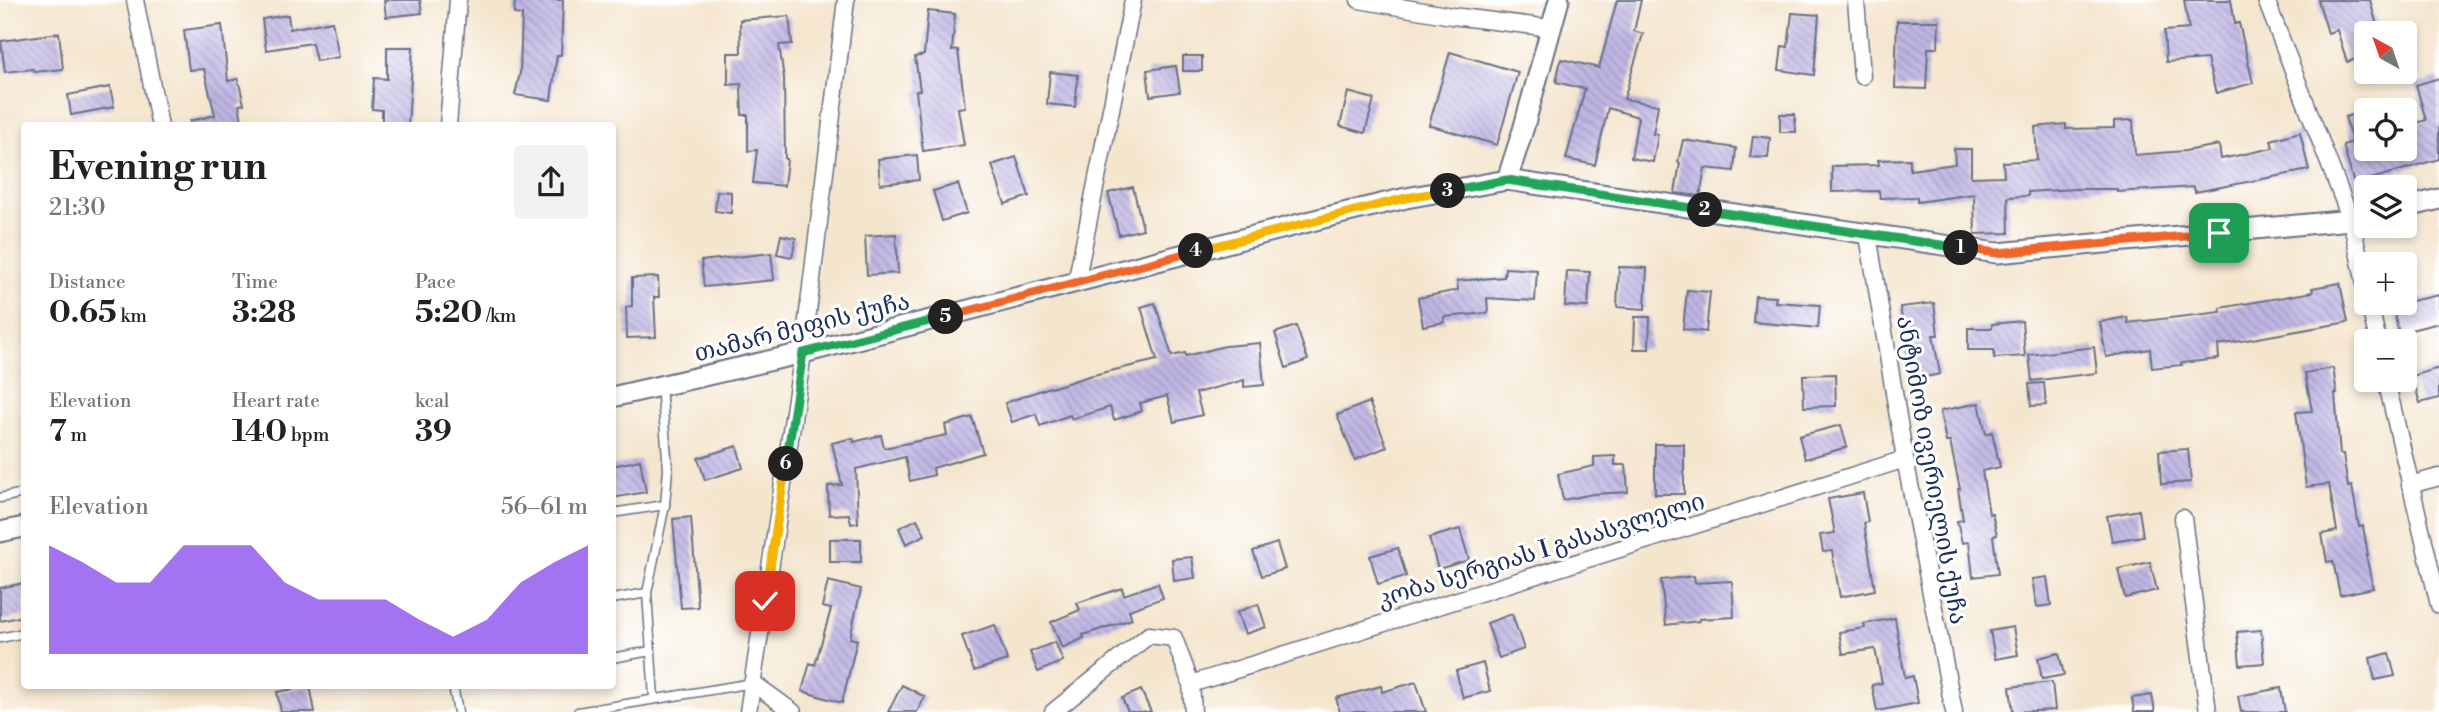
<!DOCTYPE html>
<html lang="en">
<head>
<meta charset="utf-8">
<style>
  :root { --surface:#fff; --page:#f2f2f2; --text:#222; --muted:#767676; --accent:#7c3aed }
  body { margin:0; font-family:"Libre Bodoni","Noto Serif Georgian",serif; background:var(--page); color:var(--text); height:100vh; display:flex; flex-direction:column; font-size:26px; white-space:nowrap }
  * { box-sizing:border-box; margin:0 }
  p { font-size:23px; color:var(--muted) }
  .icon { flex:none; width:38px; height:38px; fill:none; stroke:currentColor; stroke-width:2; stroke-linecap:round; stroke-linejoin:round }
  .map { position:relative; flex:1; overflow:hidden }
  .sheet { position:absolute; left:21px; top:122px; width:595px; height:567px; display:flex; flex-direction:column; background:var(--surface); border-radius:7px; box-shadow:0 4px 10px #0003 }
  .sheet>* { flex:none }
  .needle { width:46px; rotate:320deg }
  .controls { position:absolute; left:2354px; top:21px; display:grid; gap:14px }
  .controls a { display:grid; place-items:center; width:63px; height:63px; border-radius:7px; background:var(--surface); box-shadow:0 4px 10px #0003; font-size:35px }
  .pin { position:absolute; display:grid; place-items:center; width:60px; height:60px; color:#fff; margin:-30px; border-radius:14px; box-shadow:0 4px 10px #0006 }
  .km { position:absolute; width:35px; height:35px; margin:-18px; border-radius:50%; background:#222; color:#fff; font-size:19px; line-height:35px; text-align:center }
  .round { display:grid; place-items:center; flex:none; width:74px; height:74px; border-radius:7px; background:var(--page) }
  .head { display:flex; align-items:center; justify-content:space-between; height:119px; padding:0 28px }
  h1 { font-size:38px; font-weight:800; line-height:52px }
  .stats { display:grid; grid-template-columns:repeat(3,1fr); gap:10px; height:119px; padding:7px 28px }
  .stats div { display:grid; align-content:center }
  .stats b { font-size:30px; font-weight:800 }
  .stats small { font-size:19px; font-weight:400 }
  .stats p { font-size:19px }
  .chart { height:196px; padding:14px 28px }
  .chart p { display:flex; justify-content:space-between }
  .chart svg { width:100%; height:126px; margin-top:7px; fill:var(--accent); opacity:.7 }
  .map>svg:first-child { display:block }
</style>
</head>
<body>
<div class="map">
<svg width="2439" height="712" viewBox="0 0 2439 712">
  <defs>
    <pattern id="building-back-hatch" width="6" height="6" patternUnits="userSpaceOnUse" patternTransform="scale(1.75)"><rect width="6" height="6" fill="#c0b6e4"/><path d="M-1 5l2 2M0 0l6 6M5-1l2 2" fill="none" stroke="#9b94bc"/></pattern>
  </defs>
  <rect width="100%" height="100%" fill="#fff"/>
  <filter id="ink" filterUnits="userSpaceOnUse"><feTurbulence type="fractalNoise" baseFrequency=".0143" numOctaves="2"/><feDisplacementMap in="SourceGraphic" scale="14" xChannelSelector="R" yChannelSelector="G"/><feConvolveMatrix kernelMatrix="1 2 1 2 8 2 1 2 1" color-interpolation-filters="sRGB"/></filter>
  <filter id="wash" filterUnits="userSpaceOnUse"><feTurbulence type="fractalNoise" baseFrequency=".00686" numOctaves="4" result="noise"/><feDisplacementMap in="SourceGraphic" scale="28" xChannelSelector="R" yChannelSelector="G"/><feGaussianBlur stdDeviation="1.57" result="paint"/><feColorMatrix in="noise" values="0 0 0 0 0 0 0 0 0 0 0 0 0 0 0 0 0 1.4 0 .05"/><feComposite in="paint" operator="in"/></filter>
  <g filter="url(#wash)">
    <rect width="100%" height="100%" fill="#f4e5cd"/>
    <g id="blocks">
      <g fill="url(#building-back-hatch)">
        <polygon points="384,0 420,0 422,13 386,17"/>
        <polygon points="515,0 563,0 561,55 557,55 551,100 515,95 520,73 522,15 514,14"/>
        <polygon points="1617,0 1641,0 1634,31 1643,34 1624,99 1658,105 1653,134 1658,134 1653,162 1631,158 1638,117 1608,108 1595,165 1566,159 1585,89 1556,82 1561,59 1599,68"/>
        <polygon points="2184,0 2231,0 2235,24 2239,23 2253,83 2216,93 2207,59 2166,62 2164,31 2189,29"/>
        <polygon points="2318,0 2370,0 2379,33 2366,33 2366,56 2347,62 2337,30 2328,33"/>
        <polygon points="928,11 955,14 952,51 958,50 965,107 958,108 964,145 923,151 916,91 920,90 915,57 924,55"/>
        <polygon points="1792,13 1819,15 1814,75 1779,70 1782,46 1788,47"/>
        <polygon points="288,15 290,29 332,21 339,57 316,61 312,43 266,50 262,19"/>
        <polygon points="789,16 792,44 779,45 784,78 785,159 787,159 784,186 753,183 757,150 748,151 748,115 742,115 741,84 728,85 728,53 741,53 740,20"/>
        <polygon points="1897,21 1939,21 1938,48 1928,48 1926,89 1895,88"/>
        <polygon points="222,25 228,81 238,79 244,104 239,105 243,126 190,126 190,121 215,115 204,69 189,70 184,30"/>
        <polygon points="59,33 63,69 34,72 33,69 5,72 1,41"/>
        <polygon points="387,47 413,47 408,126 382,126 382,110 372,109 374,78 387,79"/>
        <polygon points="1450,52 1518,72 1497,145 1429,125"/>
        <rect x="1183" y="56" width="19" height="15"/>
        <polygon points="1176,66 1180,92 1150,96 1147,70"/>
        <polygon points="1050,72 1078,75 1075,107 1047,104"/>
        <polygon points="2439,78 2439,159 2354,184 2343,145 2352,142 2345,117 2366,111 2366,149 2404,149 2404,127 2426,120 2416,85"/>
        <polygon points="110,87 114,107 71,115 68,95"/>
        <polygon points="1348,92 1374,99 1365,133 1340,126"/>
        <polygon points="1780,114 1795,114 1796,132 1780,132"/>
        <polygon points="2133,120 2135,155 2185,151 2219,145 2221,159 2273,148 2271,140 2300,132 2309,170 2195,192 2194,187 2117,192 2117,189 2075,189 2028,192 2028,196 2008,197 2009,233 1975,234 1974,194 1917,202 1917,197 1880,198 1879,191 1832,192 1832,166 1879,165 1878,160 1910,159 1910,170 1955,164 1954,149 1971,149 1971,177 2004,176 2003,162 2037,160 2035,127 2066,124 2066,129 2114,128 2114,121"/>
        <polygon points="1753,136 1770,138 1768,158 1750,157"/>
        <polygon points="1683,140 1736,148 1734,171 1705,168 1700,196 1675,193 1680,163 1678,162"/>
        <polygon points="917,155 919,180 880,184 878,159"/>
        <polygon points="1016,157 1029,196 1005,204 992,165"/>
        <polygon points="958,184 967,213 942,221 933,191"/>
        <polygon points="1133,187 1143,229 1119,235 1108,193"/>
        <polygon points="717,191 731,192 731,213 715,211"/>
        <polygon points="896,234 898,273 867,275 865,236"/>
        <polygon points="781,235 796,238 792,257 777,254"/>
        <polygon points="771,253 774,280 704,287 701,261"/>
        <polygon points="1619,267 1647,268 1645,309 1617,307"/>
        <polygon points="1505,268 1537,270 1535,301 1487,298 1488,313 1444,317 1445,322 1423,326 1418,298 1458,290 1457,281 1504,277"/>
        <polygon points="1567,271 1590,272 1588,307 1565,306"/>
        <polygon points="658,277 659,297 654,297 656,337 627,338 626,307 632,306 632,278"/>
        <polygon points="2340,283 2348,322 2218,345 2219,359 2181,363 2182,365 2152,368 2150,349 2106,357 2100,322 2127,317 2128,323 2221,312 2220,308 2313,292 2312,288"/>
        <polygon points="1687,290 1710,292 1706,332 1683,329"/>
        <polygon points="2439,295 2439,323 2399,333 2392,305"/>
        <polygon points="1755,296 1776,297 1775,302 1820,305 1818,328 1753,322"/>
        <polygon points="1155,303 1172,356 1185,353 1186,356 1225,346 1260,343 1264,385 1244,387 1244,380 1196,393 1202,415 1174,422 1167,396 1140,403 1142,411 1114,420 1110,407 1072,419 1070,415 1040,426 1036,414 1012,422 1005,403 1050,387 1051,388 1089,376 1157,360 1141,307"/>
        <polygon points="1934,303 1938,335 1933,335 1940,374 1912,380 1900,307"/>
        <polygon points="1635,317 1650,317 1649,349 1634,349"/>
        <polygon points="2022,321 2025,356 1994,358 1994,350 1968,350 1968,328 1992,328 1992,324"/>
        <polygon points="1296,326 1308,360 1286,368 1275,333"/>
        <polygon points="2094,347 2097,373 2032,381 2029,355"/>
        <polygon points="2333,368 2337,394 2335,394 2340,454 2343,454 2348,487 2352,486 2359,527 2363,526 2368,555 2366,555 2373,588 2340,595 2333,561 2327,562 2322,534 2337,531 2329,484 2306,487 2296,412 2312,411 2305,373"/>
        <polygon points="2439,368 2439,398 2420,403 2412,376"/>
        <polygon points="1835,374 1836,406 1804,407 1803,375"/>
        <polygon points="2044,383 2046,405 2031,406 2029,384"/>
        <polygon points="1369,402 1387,447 1355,460 1337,415"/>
        <polygon points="1979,403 1986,434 1992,432 2000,467 1982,471 1989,514 1992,513 1997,535 1993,536 1998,574 1973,577 1969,542 1962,543 1957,521 1963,520 1958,489 1960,489 1950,442 1946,442 1940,411"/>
        <polygon points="972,417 983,453 933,468 934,475 910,481 905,457 856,469 858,523 851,524 849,514 829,515 828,486 842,485 832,443 853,438 854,442 881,435 884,448 947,435 945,425"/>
        <polygon points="1841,425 1847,447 1805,459 1799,436"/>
        <rect x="1655" y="444" width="29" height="50"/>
        <polygon points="737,446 743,468 705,480 698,458"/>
        <polygon points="2188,449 2191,482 2161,484 2159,451"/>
        <polygon points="1615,456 1615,465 1626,465 1628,492 1593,494 1563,500 1558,474 1594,466 1594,457"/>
        <polygon points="640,460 646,492 612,498 612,466"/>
        <polygon points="1863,493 1868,522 1864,523 1875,590 1840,597 1832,551 1823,552 1820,535 1835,533 1828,499"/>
        <polygon points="2139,510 2143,536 2112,541 2107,516"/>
        <polygon points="691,517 698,607 681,608 673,519"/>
        <polygon points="917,519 925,535 906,544 899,528"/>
        <polygon points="1460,529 1469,560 1438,569 1429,538"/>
        <rect x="830" y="539" width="31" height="23"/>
        <polygon points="1277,543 1285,569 1262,576 1253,551"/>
        <polygon points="1398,548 1406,576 1378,584 1370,556"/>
        <polygon points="1192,557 1195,578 1174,581 1172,559"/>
        <polygon points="2150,562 2157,590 2125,598 2118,569"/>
        <polygon points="1694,576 1695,583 1732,581 1734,617 1699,619 1699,621 1666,625 1661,580"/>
        <polygon points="2047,577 2051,605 2037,607 2032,579"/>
        <polygon points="828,581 861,589 850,638 857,640 842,703 802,691 810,663 815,665 831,609 822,607"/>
        <polygon points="24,583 24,616 0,621 0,588"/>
        <polygon points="1158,583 1163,598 1129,610 1132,619 1083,635 1084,638 1062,648 1051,622 1080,610 1077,603 1122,588 1124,595"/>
        <polygon points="1258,604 1266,627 1245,634 1237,612"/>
        <polygon points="1512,614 1524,649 1499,658 1487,623"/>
        <polygon points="1895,618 1905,678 1913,676 1918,703 1877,711 1872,685 1882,683 1875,649 1843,654 1839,632 1865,628 1864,624"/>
        <polygon points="995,625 1007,660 974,671 962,636"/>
        <polygon points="2013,627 2018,655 1995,659 1990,631"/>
        <polygon points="2261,630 2264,663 2240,665 2237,632"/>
        <polygon points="1055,642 1063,661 1038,672 1030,652"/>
        <polygon points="2059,653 2064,675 2042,679 2038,658"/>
        <polygon points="2389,653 2395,676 2375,680 2370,658"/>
        <polygon points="1483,663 1490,691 1463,698 1456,671"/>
        <polygon points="1416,682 1426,712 1340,712 1336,698 1381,686 1382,692"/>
        <polygon points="2052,682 2055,710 2013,712 2010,687"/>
        <polygon points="902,685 925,697 917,712 888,712"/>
        <polygon points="310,686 315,712 281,712 277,692"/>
        <polygon points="2281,688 2285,712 2241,712 2238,696"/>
        <polygon points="1141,690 1151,712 1128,712 1122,698"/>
        <polygon points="2152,695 2155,712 2134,712 2132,698"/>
      </g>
    </g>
  </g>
  <g filter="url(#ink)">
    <use href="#blocks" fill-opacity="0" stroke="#676f85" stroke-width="2"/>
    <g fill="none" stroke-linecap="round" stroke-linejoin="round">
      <defs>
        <g id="service">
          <polyline points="0,498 24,493"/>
          <polyline points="612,513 665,505"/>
          <polyline points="612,599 647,593"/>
          <polyline points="0,638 24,633"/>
          <polyline points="612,658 651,651"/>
          <polyline points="453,686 458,712"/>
          <polyline points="654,698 647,593 665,505 668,469 661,386"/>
          <polyline points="578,712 753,683"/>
        </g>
        <g id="minor">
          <polyline points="135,0 160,126"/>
          <polyline points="1359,0 1452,16 1551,28"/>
          <polyline points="1856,0 1862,76"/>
          <polyline points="2266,0 2351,220 2366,288"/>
          <polyline points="448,126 458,0"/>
          <polyline points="1868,235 1905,459 1954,712"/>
          <polyline points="1076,283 1133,0"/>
          <polyline points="2369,303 2378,341"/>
          <polyline points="2386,380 2439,605"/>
          <polyline points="2410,485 2439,477"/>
          <polyline points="2183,518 2208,712"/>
          <polyline points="753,683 793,712"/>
          <polyline points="1191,684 1905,459"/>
          <polyline points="748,712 803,353 846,0"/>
          <polyline points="1053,712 1149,635 1174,638 1191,684 1193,712"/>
        </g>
        <g id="tertiary">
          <polyline points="1507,180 1523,130 1559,0"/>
          <polyline points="2404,208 2439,199"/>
          <polyline points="612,397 803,353 1323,218 1406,198 1507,180 1997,253 2351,220 2366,217"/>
          <polyline points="0,532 24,527"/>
        </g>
      </defs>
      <use href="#service" stroke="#676f85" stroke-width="11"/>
      <use href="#minor" stroke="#676f85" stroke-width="19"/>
      <use href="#tertiary" stroke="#676f85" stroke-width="23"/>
      <use href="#service" stroke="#fff" stroke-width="8"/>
      <use href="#minor" stroke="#fff" stroke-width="16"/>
      <use href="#tertiary" stroke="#fff" stroke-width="19"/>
    </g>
  </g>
  <g fill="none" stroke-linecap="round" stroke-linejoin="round" filter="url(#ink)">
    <defs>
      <polyline id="split-1" points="1961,248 1997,253 2219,233"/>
      <polyline id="split-2" points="1705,210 1961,248"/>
      <polyline id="split-3" points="1448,191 1507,180 1705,210"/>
      <polyline id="split-4" points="1196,251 1406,198 1448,191"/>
      <polyline id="split-5" points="946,317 1196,251"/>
      <polyline id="split-6" points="786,464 803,353 946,317"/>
      <polyline id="split-7" points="765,601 786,464"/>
    </defs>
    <use href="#split-1" stroke="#fff" stroke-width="14"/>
    <use href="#split-2" stroke="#fff" stroke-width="14"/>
    <use href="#split-3" stroke="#fff" stroke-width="14"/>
    <use href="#split-4" stroke="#fff" stroke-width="14"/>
    <use href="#split-5" stroke="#fff" stroke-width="14"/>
    <use href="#split-6" stroke="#fff" stroke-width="14"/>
    <use href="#split-7" stroke="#fff" stroke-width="14"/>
    <use href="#split-1" stroke="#f0652b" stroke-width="9"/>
    <use href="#split-2" stroke="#22a559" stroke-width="9"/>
    <use href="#split-3" stroke="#22a559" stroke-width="9"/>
    <use href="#split-4" stroke="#f5b400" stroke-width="9"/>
    <use href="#split-5" stroke="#f0652b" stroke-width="9"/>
    <use href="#split-6" stroke="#22a559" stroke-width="9"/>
    <use href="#split-7" stroke="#f5b400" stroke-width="9"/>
  </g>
  <g text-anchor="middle" stroke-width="6" stroke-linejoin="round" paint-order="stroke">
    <g font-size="24" fill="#1b2f5e" stroke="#fff">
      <text transform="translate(802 327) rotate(-14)" y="8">თამარ მეფის ქუჩა</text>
      <text transform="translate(1932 470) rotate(80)" y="8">ანტიმოზ ივერიელის ქუჩა</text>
      <text transform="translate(1541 550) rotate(-17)" y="8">კობა სერგიას I გასასვლელი</text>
    </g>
  </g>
</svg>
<div class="controls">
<a><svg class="needle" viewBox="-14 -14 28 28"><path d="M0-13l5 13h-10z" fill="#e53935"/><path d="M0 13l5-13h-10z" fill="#767676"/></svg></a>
<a><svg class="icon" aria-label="locate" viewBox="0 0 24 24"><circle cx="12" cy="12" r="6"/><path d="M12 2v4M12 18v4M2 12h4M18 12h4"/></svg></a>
<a><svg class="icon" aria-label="layers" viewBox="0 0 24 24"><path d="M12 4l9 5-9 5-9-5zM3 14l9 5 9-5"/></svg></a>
<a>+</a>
<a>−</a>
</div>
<div class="pin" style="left:2219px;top:233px;background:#1e9e55"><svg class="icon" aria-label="arrive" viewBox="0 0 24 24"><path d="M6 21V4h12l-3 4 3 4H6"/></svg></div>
<div class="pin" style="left:765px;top:601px;background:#d93025"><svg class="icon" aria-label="check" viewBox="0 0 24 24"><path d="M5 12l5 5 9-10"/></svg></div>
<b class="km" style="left:1961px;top:248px">1</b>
<b class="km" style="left:1705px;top:210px">2</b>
<b class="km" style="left:1448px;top:191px">3</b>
<b class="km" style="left:1196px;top:251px">4</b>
<b class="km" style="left:946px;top:317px">5</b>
<b class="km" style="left:786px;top:464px">6</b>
<section class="sheet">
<div class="head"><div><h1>Evening run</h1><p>21:30</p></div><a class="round"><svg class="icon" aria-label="share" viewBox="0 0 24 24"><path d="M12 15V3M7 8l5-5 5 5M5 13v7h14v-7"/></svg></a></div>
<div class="stats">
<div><p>Distance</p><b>0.65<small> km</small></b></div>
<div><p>Time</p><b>3:28</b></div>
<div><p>Pace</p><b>5:20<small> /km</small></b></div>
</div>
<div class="stats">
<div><p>Elevation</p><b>7<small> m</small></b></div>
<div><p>Heart rate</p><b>140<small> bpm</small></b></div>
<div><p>kcal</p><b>39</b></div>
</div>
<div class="chart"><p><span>Elevation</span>56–61 m</p>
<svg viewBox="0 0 160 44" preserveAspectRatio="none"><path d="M0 44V6L10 12L20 19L30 19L40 6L50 6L60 6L70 19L80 25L90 25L100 25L110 32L120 38L130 32L140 19L150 12L160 6V44z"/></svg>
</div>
</section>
</div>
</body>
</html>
